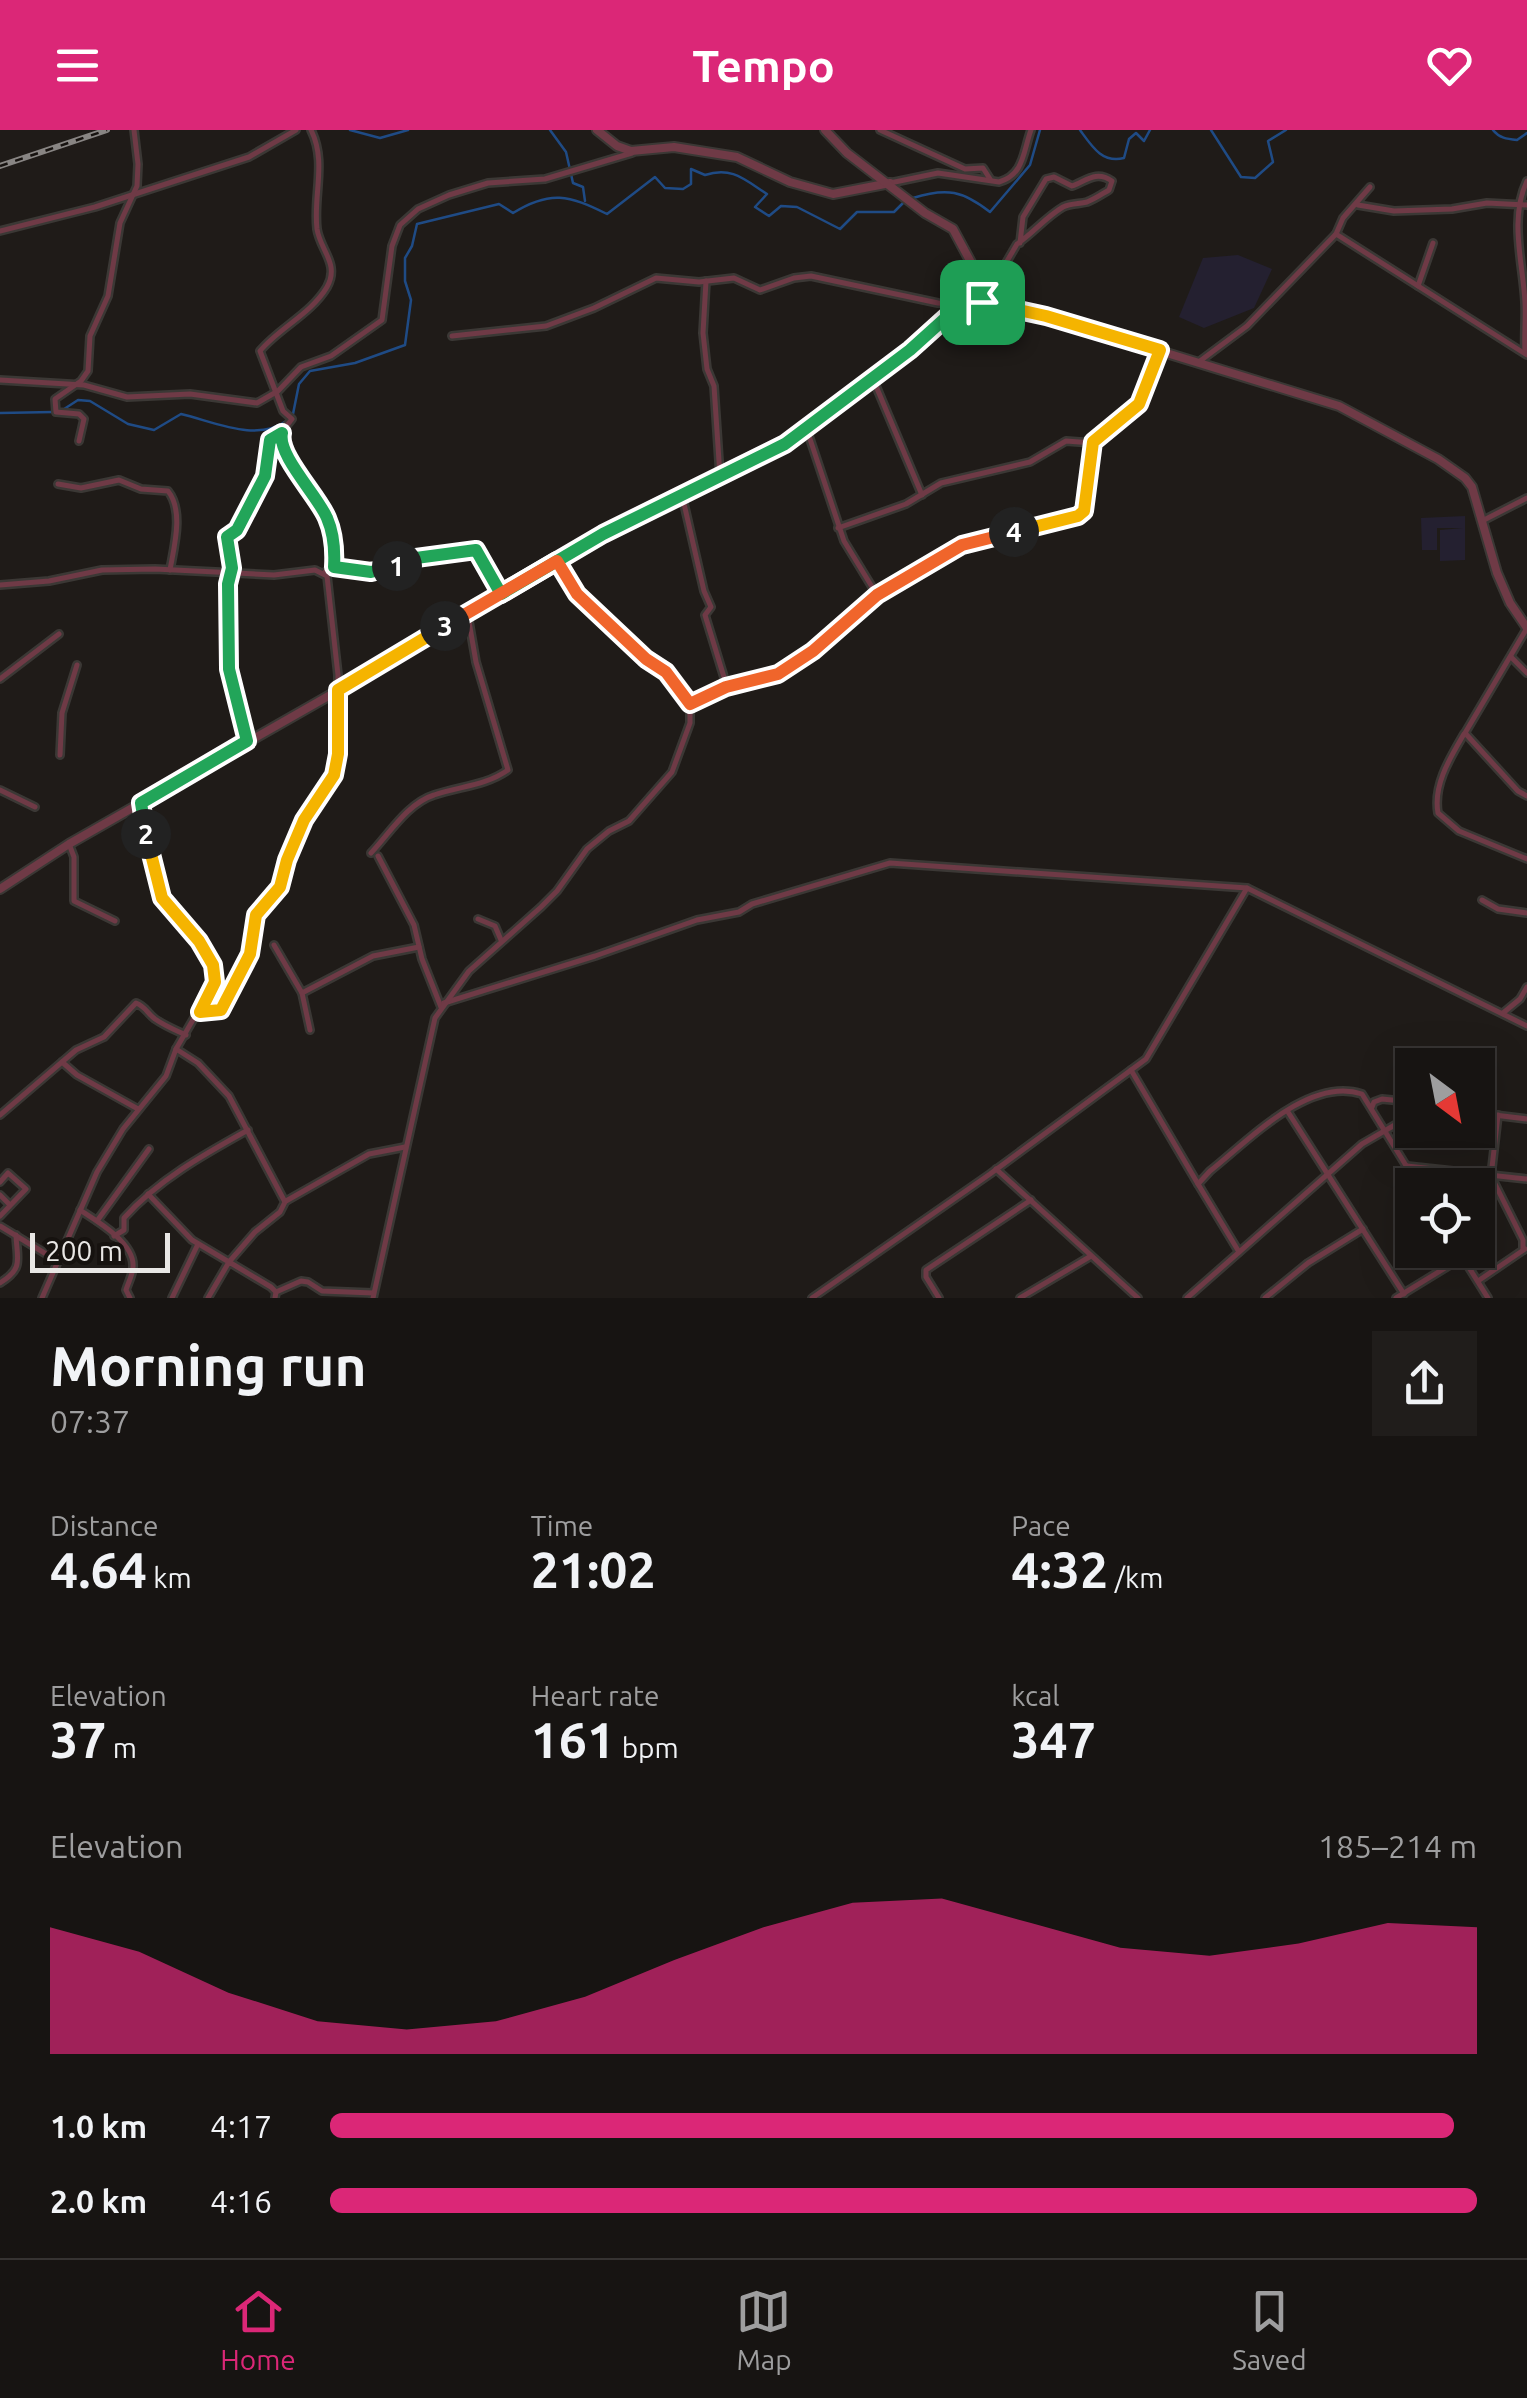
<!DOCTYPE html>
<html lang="en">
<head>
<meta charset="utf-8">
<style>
  :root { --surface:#171412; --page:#201d1b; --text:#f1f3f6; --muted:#9e9e9f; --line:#363332; --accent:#db2777 }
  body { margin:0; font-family:Ubuntu,sans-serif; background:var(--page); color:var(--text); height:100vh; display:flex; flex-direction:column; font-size:38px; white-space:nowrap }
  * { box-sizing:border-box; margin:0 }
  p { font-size:32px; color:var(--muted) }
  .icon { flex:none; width:55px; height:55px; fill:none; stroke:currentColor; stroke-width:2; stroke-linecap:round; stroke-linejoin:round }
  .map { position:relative; height:1168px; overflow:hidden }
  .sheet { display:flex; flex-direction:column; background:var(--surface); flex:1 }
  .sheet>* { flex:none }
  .needle { width:65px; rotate:148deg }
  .buttons { position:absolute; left:1395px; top:918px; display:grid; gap:20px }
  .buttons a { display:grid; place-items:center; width:100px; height:100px; border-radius:0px; background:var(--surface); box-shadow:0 10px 40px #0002,0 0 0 2px var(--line); font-size:50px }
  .scale { position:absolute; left:30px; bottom:25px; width:140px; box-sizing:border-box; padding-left:10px; border:5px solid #e9e7e5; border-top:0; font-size:28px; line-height:35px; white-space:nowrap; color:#e9e7e5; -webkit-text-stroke:8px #16120f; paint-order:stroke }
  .pin { position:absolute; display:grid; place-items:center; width:85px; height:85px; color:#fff; margin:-42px; border-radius:20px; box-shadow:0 5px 15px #0006 }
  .km { position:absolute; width:50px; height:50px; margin:-25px; border-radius:50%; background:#222; color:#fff; font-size:28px; line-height:50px; text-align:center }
  .round { display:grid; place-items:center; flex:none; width:105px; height:105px; border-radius:0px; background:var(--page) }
  .headline { display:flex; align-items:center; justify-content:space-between; height:170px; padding:0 50px }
  h1 { font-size:55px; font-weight:700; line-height:75px }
  .metrics { display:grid; grid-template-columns:repeat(3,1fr); gap:15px; height:170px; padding:10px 50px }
  .metrics div { display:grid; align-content:center }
  .metrics b { font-size:50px; font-weight:700 }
  .metrics small { font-size:28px; font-weight:400 }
  .metrics p { font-size:28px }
  .chart { height:280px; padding:20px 50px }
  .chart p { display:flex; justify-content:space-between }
  .chart svg { width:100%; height:180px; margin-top:10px; fill:var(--accent); opacity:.7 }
  ul { padding:0 50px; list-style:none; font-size:32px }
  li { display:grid; grid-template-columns:160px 120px 1fr; align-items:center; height:75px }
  li i { height:25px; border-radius:12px; background:var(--accent) }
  header { display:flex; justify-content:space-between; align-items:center; height:130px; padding:0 50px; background:var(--accent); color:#fff; font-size:45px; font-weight:700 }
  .dock { display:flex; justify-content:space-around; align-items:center; height:140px; border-top:2px solid var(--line); background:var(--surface); font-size:28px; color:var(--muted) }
  .dock a { display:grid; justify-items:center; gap:5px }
  .dock .current { color:var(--accent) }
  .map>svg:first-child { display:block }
</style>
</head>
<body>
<header><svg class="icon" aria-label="menu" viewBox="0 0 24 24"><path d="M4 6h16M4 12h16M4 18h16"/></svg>Tempo<svg class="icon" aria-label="heart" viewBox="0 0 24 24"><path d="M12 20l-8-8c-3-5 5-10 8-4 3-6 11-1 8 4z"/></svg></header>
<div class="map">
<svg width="1527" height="1168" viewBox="0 0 1527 1168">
  <rect width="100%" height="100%" fill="#1f1b18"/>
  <g fill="#242030">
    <polygon points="1238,125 1272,139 1254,178 1204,198 1179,187 1203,128"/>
    <polygon points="1465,386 1465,430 1440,431 1440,400 1463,398 1437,398 1437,420 1422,420 1421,388"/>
  </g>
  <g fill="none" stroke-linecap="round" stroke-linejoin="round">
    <g stroke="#1f4b85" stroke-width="2.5">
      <polyline points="350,0 380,8 408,0"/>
      <polyline points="550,0 566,22 573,53 583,57 585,71"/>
      <path d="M1080,0C1091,15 1102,34 1124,28L1129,9L1136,3L1144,11L1150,0"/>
      <polyline points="1211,0 1241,47 1255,48 1273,32 1268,11 1286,0"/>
      <path d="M1493,0C1499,8 1507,9 1517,10L1527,3"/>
      <path d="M913,68C947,57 963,61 990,82L1030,35L1040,0"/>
      <path d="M61,281L78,270L90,271L128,294L154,300L181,284C215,292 257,313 288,290"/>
      <polyline points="0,283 53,282"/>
      <path d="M293,284L299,254L310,241L355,233L405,215L411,170L405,151V128L412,116L417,94L499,74L513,83C550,60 569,65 607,84L655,47L665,58L683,59L691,54V39L705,45C732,36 745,50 767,64L755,77L769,86L781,76L797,77L840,99L857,82H894L905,71"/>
    </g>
    <defs>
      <g id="minor">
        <path d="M311,0C327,32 313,65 317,99C320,120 340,134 327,157C311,184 279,198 260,221L283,281L292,289L281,303L280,312C301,359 336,380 335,437"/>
        <polyline points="880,0 965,39 983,38 990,49"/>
        <path d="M890,53L938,43L999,52C1024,45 1023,22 1031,0"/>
        <polyline points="1358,75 1394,81 1452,79 1487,73 1527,75"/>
        <polyline points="0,101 95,77 249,27 296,0"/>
        <polyline points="1336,104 1343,88 1370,57"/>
        <polyline points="706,151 703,203 707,239 714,256 720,346"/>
        <polyline points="1418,156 1433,113"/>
        <path d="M981,172L988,154L1003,138L1017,114C1033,103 1046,87 1063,77C1071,73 1079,74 1087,72C1095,69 1102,64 1109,60L1112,51C1096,40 1086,51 1072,56L1054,47L1046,49L1023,87L1020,113"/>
        <polyline points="452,206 546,196 594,178 656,148 699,152 734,148 760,160 794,148 811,146 938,173 958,174"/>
        <path d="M1525,221C1524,205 1526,189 1525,172C1523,133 1509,89 1527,51"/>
        <polyline points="1200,231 1247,196 1336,104 1527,225"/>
        <polyline points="873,249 922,365"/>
        <polyline points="0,250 84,255 127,267 190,264 257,273 278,261 301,237 331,226 382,190 392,116 400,95 418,79 449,65 488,53 545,49 632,23"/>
        <polyline points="807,300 844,411 877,465"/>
        <polyline points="79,311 84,289 79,284 56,282 55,269 81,251 88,241 90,206 108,166 120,93 137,56 138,34 134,0"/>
        <path d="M58,354L81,358L119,350L141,359L168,361C184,381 174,417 170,440"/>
        <polyline points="682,365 704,461 711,477 705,485 727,557"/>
        <polyline points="1482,391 1527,368"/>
        <polyline points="838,398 906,374 941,353 1030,332 1066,311 1093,313"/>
        <polyline points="325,442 335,437 371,442 422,427 476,420 501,464"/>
        <polyline points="0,455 49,451 102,440 155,439 274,445 315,440 327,446 338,545 337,635 325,665 300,700 280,757 256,785 253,816 224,877 217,881 200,882"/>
        <polyline points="1527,498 1465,603 1518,661 1527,666"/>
        <polyline points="1511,527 1527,543"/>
        <polyline points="0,549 59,504"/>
        <polyline points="690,574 727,557 751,553 788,538 813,521 877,465 962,415 1078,386 1086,374 1093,313 1139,274 1160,223"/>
        <path d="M1464,604C1450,628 1433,655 1438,683L1459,701L1527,729"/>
        <polyline points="247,611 229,539 228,454 232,440 227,407 237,400 265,346 267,313 281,303"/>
        <polyline points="60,625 62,583 77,535"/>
        <polyline points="0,660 35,677"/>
        <polyline points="69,714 74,727 74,771 115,791"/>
        <path d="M371,723C389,704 408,673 434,665C460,656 485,656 508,640L476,532L468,486"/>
        <polyline points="378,726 414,795 422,829 441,877"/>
        <polyline points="1482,770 1498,779 1527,783"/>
        <polyline points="478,789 495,796 501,810"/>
        <polyline points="274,815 302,863 310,900"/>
        <polyline points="302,863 373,826 419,817"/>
        <polyline points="444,873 595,826 697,790 739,782 752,774 890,733 1247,758 1527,896"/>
        <polyline points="1503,883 1520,869 1527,857"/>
        <polyline points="62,932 77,945 138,979"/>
        <polyline points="1131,940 1198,1054"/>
        <polyline points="1372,977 1374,972 1382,969 1412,972"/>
        <polyline points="1288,982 1404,1164"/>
        <polyline points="1478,983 1527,989"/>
        <path d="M0,985L76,920L104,907L136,873C146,877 147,883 155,889C165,896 175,900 186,905"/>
        <polyline points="1498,985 1491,1046 1523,1110 1523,1120"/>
        <polyline points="1407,1036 1527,1049"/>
        <polyline points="996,1039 1138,1168"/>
        <polyline points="0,1052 8,1043 26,1059 0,1086"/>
        <polyline points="148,1064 192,1110 229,1132 255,1102 280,1082 285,1072 229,966 198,933 176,919"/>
        <polyline points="0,1065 10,1075"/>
        <polyline points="286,1071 369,1024 405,1017"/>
        <path d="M80,1080C97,1091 135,1113 133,1137C133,1144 128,1153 126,1160L130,1168"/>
        <polyline points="97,1091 149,1019"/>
        <polyline points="0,1096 56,1130"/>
        <path d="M114,1106L124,1100V1088C158,1050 203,1025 248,1000"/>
        <polyline points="1458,1120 1488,1168"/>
        <path d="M1239,1122L1198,1054L1210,1041C1248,1011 1309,946 1362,964L1418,1055"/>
        <polyline points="1478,1151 1525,1119"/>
        <path d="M0,1153C24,1138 17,1130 16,1105"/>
        <polyline points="276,1162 301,1151 308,1152 322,1161 373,1163"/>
        <path d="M42,1168L97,1042L123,999L166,946L176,919L215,852C218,815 177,795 161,767C147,740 146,703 141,673"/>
        <polyline points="172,1168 198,1114"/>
        <polyline points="208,1168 229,1132 271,1157 276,1162 275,1168"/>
        <polyline points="373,1168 435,888 469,841 541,777 557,761 587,719 609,701 629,691 672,642 690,593 690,574 679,557 577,464 557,431"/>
        <polyline points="812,1168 990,1044 1146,929 1247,758"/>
        <polyline points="939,1168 926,1147 926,1140 1031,1070"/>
        <polyline points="1020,1168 1091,1126"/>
        <polyline points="1187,1168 1362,1014 1412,985"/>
        <polyline points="1265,1168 1308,1133 1363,1099"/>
        <polyline points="1396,1168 1463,1127"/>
      </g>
      <g id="tertiary">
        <polyline points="597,0 617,16 631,21 674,17 737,27 790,52 833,64 890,53"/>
        <polyline points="961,173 1003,175 1046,186 1339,276 1438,329 1465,348 1472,357 1497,443 1510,473 1527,498"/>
        <polyline points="0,759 69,714 339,560 580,417 785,314 820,291 929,204 961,173 975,146 974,138 953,99 925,83 847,23 825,0"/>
      </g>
    </defs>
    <use href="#minor" stroke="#3b3835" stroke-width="10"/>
    <use href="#tertiary" stroke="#3b3835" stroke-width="12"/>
    <use href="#minor" stroke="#6f3a46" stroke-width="5"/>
    <use href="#tertiary" stroke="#6f3a46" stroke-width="8"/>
    <defs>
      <polyline id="rail" points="0,36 107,0"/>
    </defs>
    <use href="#rail" stroke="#888583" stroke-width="6"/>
    <use href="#rail" stroke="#16120f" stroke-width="2.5" stroke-dasharray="8" stroke-linecap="butt"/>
  </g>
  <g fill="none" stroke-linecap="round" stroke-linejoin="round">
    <defs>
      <polyline id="split-1" points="397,436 416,428 476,420 501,464 603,404 785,314 910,220 961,174 982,172"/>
      <path id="split-2" d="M146,704L141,673L247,611L229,539L228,454L232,438L227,407L237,400L265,346L270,310L282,303C277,325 318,366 327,388C334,404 335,420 334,437L371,442L397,436"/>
      <polyline id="split-3" points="146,704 162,768 199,811 213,835 215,852 200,882 221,880 250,824 256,785 280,757 287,730 304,690 334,645 338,624 338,560 445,496"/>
      <polyline id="split-4" points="445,496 557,431 577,464 646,529 666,542 690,574 726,557 778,544 813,521 877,465 962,415 1014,402"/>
      <polyline id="split-5" points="982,172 1046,186 1160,220 1139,274 1093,312 1084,381 1078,386 1014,402"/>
    </defs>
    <use href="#split-1" stroke="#fff" stroke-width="20"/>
    <use href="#split-2" stroke="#fff" stroke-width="20"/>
    <use href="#split-3" stroke="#fff" stroke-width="20"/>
    <use href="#split-4" stroke="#fff" stroke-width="20"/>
    <use href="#split-5" stroke="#fff" stroke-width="20"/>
    <use href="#split-1" stroke="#22a559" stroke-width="12"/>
    <use href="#split-2" stroke="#22a559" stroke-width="12"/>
    <use href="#split-3" stroke="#f5b400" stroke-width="12"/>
    <use href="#split-4" stroke="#f0652b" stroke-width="12"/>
    <use href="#split-5" stroke="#f5b400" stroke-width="12"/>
  </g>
</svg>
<div class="buttons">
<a><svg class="needle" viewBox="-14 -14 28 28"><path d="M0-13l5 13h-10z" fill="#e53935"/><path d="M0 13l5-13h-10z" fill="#9e9e9f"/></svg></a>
<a><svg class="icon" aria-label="locate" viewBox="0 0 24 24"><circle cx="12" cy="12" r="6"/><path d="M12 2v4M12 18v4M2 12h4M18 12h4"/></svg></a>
</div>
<div class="scale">200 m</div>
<div class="pin" style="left:982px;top:172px;background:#1e9e55"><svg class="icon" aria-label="arrive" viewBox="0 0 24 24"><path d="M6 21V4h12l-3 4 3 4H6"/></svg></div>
<b class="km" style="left:397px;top:436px">1</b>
<b class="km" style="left:146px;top:704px">2</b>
<b class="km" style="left:445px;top:496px">3</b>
<b class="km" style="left:1014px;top:402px">4</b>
</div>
<section class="sheet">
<div class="headline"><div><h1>Morning run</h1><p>07:37</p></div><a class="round"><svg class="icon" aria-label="share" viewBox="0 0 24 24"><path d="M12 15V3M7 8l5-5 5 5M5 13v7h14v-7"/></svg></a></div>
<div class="metrics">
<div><p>Distance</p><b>4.64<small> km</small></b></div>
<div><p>Time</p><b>21:02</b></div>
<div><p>Pace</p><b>4:32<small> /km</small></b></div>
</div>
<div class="metrics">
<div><p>Elevation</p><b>37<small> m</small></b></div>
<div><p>Heart rate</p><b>161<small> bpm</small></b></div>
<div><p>kcal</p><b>347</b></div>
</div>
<div class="chart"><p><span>Elevation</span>185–214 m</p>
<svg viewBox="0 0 160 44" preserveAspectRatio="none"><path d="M0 44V13L10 19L20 29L30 36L40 38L50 36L60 30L70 21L80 13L90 7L100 6L110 12L120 18L130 20L140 17L150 12L160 13V44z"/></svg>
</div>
<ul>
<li><b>1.0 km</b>4:17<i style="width:98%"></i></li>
<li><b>2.0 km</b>4:16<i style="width:100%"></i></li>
</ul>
</section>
<nav class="dock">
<a class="current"><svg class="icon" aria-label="home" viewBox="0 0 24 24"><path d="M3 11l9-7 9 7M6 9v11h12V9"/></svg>Home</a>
<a><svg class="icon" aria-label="map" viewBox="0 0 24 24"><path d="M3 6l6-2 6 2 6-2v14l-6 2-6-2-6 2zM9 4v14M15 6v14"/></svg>Map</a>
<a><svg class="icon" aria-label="saved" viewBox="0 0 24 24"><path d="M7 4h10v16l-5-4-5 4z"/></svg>Saved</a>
</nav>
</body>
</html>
